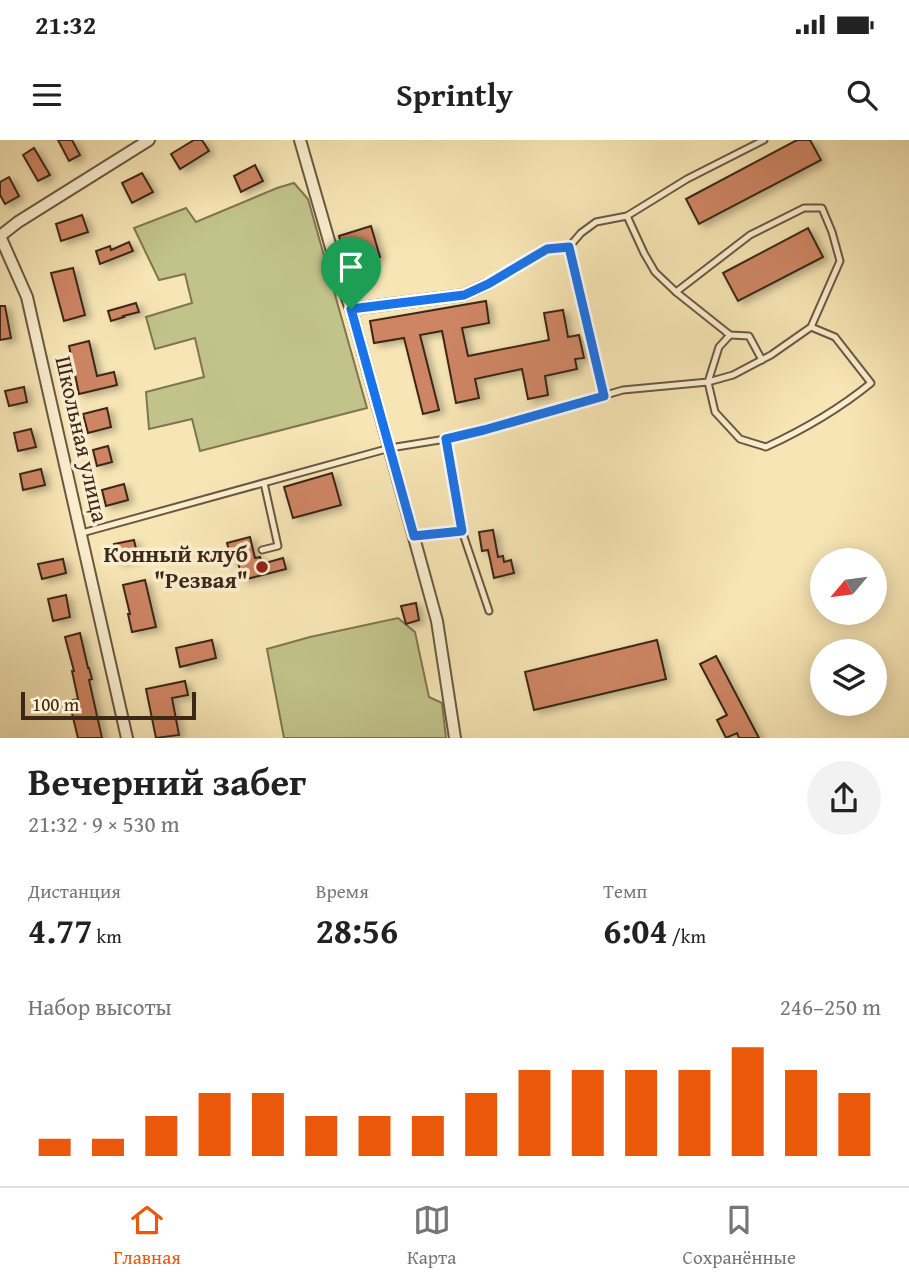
<!DOCTYPE html>
<html lang="ru">
<head>
<meta charset="utf-8">
<style>
  :root { --surface:#fff; --page:#f2f2f2; --text:#222; --muted:#767676; --line:#e0e0e0; --accent:#ea580c }
  body { margin:0; font-family:"Gentium Book Plus",serif; background:var(--page); color:var(--text); height:100vh; display:flex; flex-direction:column; font-size:26px; white-space:nowrap }
  * { box-sizing:border-box; margin:0 }
  p { font-size:23px; color:var(--muted) }
  .icon { flex:none; width:38px; height:38px; fill:none; stroke:currentColor; stroke-width:2; stroke-linecap:round; stroke-linejoin:round }
  .map { position:relative; height:598px; overflow:hidden }
  .side { display:flex; flex-direction:column; background:var(--surface); flex:1 }
  .side>* { flex:none }
  .needle { width:46px; rotate:241deg }
  .controls { position:absolute; left:810px; top:408px; display:grid; gap:14px }
  .controls a { display:grid; place-items:center; width:77px; height:77px; border-radius:50%; background:var(--surface); box-shadow:0 4px 18px #0003; font-size:35px }
  .scale { position:absolute; left:21px; bottom:18px; width:175px; box-sizing:border-box; padding-left:7px; border:4px solid #3c2819; border-top:0; font-size:19px; line-height:24px; white-space:nowrap; color:#3c2819; -webkit-text-stroke:5px #faeecf; paint-order:stroke }
  .pin { position:absolute; display:grid; place-items:center; width:60px; height:60px; color:#fff; margin:-72px -30px; border-radius:50% 50% 50% 0; rotate:-45deg; box-shadow:0 0 7px #0007 }
  .pin .icon { rotate:45deg }
  .round { display:grid; place-items:center; flex:none; width:74px; height:74px; border-radius:37px; background:var(--page) }
  .overview { display:flex; align-items:center; justify-content:space-between; height:119px; padding:0 28px }
  h1 { font-size:38px; font-weight:600; line-height:52px }
  .metrics { display:grid; grid-template-columns:repeat(3,1fr); gap:10px; height:119px; padding:7px 28px }
  .metrics div { display:grid; align-content:center }
  .metrics b { font-size:35px; font-weight:600 }
  .metrics small { font-size:19px; font-weight:400 }
  .metrics p { font-size:19px }
  .chart { height:196px; padding:14px 28px }
  .chart p { display:flex; justify-content:space-between }
  .chart svg { width:100%; height:126px; margin-top:7px; stroke:var(--accent); stroke-width:6 }
  .status { display:flex; justify-content:space-between; align-items:center; height:49px; padding:0 35px; background:var(--surface); direction:ltr }
  .status svg { height:19px; fill:currentColor }
  header { display:flex; justify-content:space-between; align-items:center; height:91px; padding:0 28px; background:var(--surface); font-size:32px; font-weight:600 }
  .menu { display:flex; justify-content:space-around; align-items:center; height:98px; border-top:2px solid var(--line); background:var(--surface); font-size:19px; color:var(--muted) }
  .menu a { display:grid; justify-items:center; gap:4px }
  .menu .on { color:var(--accent) }
  .map>svg:first-child { display:block }
</style>
</head>
<body>
<div class="status"><b>21:32</b><svg viewBox="0 0 49 12"><path d="M0 12V9h3v3zM5 12V6h3v6zM10 12V3h3v9zM15 12V0h3v12zM26 1h20v11H26zM47 4h2v5h-2z"/></svg></div>
<header><svg class="icon" aria-label="menu" viewBox="0 0 24 24"><path d="M4 6h16M4 12h16M4 18h16"/></svg>Sprintly<svg class="icon" aria-label="search" viewBox="0 0 24 24"><circle cx="10" cy="10" r="6"/><path d="M15 15l6 6"/></svg></header>
<div class="map">
<svg width="909" height="598" viewBox="0 0 909 598">
  <defs>
    <filter id="shadow"><feDropShadow dx="5" dy="3" stdDeviation="3.5" flood-color="#0004"/></filter>
  </defs>
  <rect width="100%" height="100%" fill="#f7e5b5"/>
  <filter id="stains"><feTurbulence type="fractalNoise" baseFrequency=".00286" numOctaves="4"/><feColorMatrix values="0 0 0 0 .2 0 0 0 0 .09 0 0 0 0 .02 0 0 0 .5 -.17"/></filter>
  <radialGradient id="worn" r=".72"><stop offset=".6" stop-color="#630" stop-opacity="0"/><stop offset="1" stop-color="#630" stop-opacity=".3"/></radialGradient>
  <g fill="#c1c38a" stroke="#7e7652" stroke-width="2">
    <polygon points="294,43 308,59 367,268 200,311 192,279 149,289 146,252 204,237 195,198 155,209 146,177 192,163 185,134 159,140 134,88 186,68 196,82 277,48"/>
    <polygon points="398,478 415,492 429,557 442,563 446,598 284,598 267,509 310,497"/>
  </g>
  <g fill="#cd8563" stroke="#3c2819" stroke-width="2" filter="url(#shadow)">
    <polygon points="58,0 72,0 80,15 69,21"/>
    <polygon points="194,0 202,0 209,11 180,29 171,14"/>
    <polygon points="797,0 810,0 821,20 699,84 686,59"/>
    <polygon points="34,8 50,35 38,41 23,15"/>
    <polygon points="255,25 263,41 241,52 234,36"/>
    <polygon points="142,33 153,52 132,63 122,43"/>
    <polygon points="9,37 19,56 5,64 0,55 0,42"/>
    <polygon points="82,75 88,92 61,101 56,84"/>
    <polygon points="371,86 380,117 370,120 372,128 350,135 339,96"/>
    <polygon points="808,88 823,117 738,161 723,133"/>
    <polygon points="129,102 133,111 100,124 96,111 110,106 111,110"/>
    <polygon points="73,128 85,175 64,181 51,133"/>
    <polygon points="486,161 489,183 462,188 468,216 549,200 544,173 563,170 568,197 579,195 584,218 575,219 577,229 545,236 548,255 528,259 522,229 475,239 479,258 456,263 442,191 420,195 439,270 423,274 404,198 374,203 370,181"/>
    <polygon points="136,163 139,172 123,176 124,177 111,181 108,171"/>
    <polygon points="0,166 5,166 11,198 0,200"/>
    <polygon points="89,201 97,236 114,232 117,245 79,254 69,206"/>
    <polygon points="24,247 27,262 9,266 5,251"/>
    <polygon points="107,268 111,287 88,293 83,274"/>
    <polygon points="31,289 36,307 18,311 14,293"/>
    <polygon points="108,306 112,322 97,326 93,310"/>
    <polygon points="41,329 45,345 23,350 20,334"/>
    <polygon points="332,333 341,365 293,378 284,347"/>
    <polygon points="124,344 128,360 106,366 102,350"/>
    <polygon points="493,390 498,417 503,416 504,422 511,420 514,433 494,438 488,410 482,411 479,392"/>
    <polygon points="250,397 255,418 260,417 262,424 283,418 286,429 243,440 237,419 232,421 227,403"/>
    <polygon points="134,400 138,418 118,422 114,404"/>
    <polygon points="63,419 66,433 42,439 38,424"/>
    <polygon points="145,440 156,487 132,492 128,474 130,474 123,445"/>
    <polygon points="66,455 70,477 53,481 48,459"/>
    <polygon points="416,463 419,480 406,484 401,466"/>
    <polygon points="80,493 88,528 89,528 92,539 89,540 102,598 78,598 69,561 78,559 72,531 74,531 65,497"/>
    <polygon points="212,500 216,518 180,527 176,508"/>
    <polygon points="657,500 666,539 534,570 525,532"/>
    <polygon points="716,516 759,598 739,598 737,593 726,598 717,580 727,575 700,524"/>
    <polygon points="185,541 188,555 172,558 179,595 156,598 146,549"/>
  </g>
  <g fill="none" stroke-linecap="round" stroke-linejoin="round">
    <defs>
      <g id="service">
        <polyline points="627,76 644,113 655,132 676,152"/>
        <polyline points="569,107 604,256"/>
        <polyline points="488,144 547,109 569,107 581,93 596,82 627,76 687,39 764,0"/>
        <polyline points="727,193 730,195 749,196 762,220"/>
        <polyline points="446,299 462,391 489,471"/>
        <path d="M82,393L390,308L446,299L484,290L623,250L708,242L719,207L730,195L676,152L750,95L804,68H822L832,92L840,121L811,187L835,197L871,243C838,270 805,289 766,307L740,299L715,272L708,242L733,235L771,215L811,187"/>
        <polyline points="414,396 462,391"/>
        <polyline points="262,410 278,406 264,343"/>
      </g>
      <g id="minor">
        <polyline points="300,0 340,139 351,169 437,481 455,598"/>
        <polyline points="0,96 27,157 127,598"/>
        <polyline points="0,96 18,82 149,0"/>
        <polyline points="351,169 464,155 488,144"/>
      </g>
    </defs>
    <use href="#service" stroke="#6b5740" stroke-width="9"/>
    <use href="#minor" stroke="#6b5740" stroke-width="14"/>
    <use href="#service" stroke="#faeecf" stroke-width="5"/>
    <use href="#minor" stroke="#faeecf" stroke-width="10"/>
  </g>
  <g fill="none" stroke-linecap="round" stroke-linejoin="round">
    <defs>
      <polygon id="route" points="569,107 604,256 484,290 446,299 462,391 414,396 351,169 464,155 488,144 547,109"/>
    </defs>
    <use href="#route" stroke="#fff" stroke-width="14"/>
    <use href="#route" stroke="#1a73e8" stroke-width="9"/>
  </g>
  <circle fill="#8f2418" stroke="#faeecf" stroke-width="2.5" cx="262" cy="427" r="7"/>
  <g text-anchor="middle" stroke-width="7" stroke-linejoin="round" paint-order="stroke">
    <g font-size="23" fill="#3c2819" stroke="#faeecf">
      <text transform="translate(82 299) rotate(77)" y="8">Школьная улица</text>
    </g>
    <g font-size="23" font-weight="bold" fill="#3c2819" stroke="#faeecf" text-anchor="end">
      <text x="248" y="422">Конный клуб<tspan x="248" dy="26">"Резвая"</tspan></text>
    </g>
  </g>
  <rect width="100%" height="100%" filter="url(#stains)"/>
  <rect width="100%" height="100%" fill="url(#worn)"/>
</svg>
<div class="controls">
<a><svg class="needle" viewBox="-14 -14 28 28"><path d="M0-13l5 13h-10z" fill="#e53935"/><path d="M0 13l5-13h-10z" fill="#767676"/></svg></a>
<a><svg class="icon" aria-label="layers" viewBox="0 0 24 24"><path d="M12 4l9 5-9 5-9-5zM3 14l9 5 9-5"/></svg></a>
</div>
<div class="scale">100 m</div>
<div class="pin" style="left:351px;top:169px;background:#1e9e55"><svg class="icon" aria-label="arrive" viewBox="0 0 24 24"><path d="M6 21V4h12l-3 4 3 4H6"/></svg></div>
</div>
<section class="side">
<div class="overview"><div><h1>Вечерний забег</h1><p>21:32 · 9 × 530 m</p></div><a class="round"><svg class="icon" aria-label="share" viewBox="0 0 24 24"><path d="M12 15V3M7 8l5-5 5 5M5 13v7h14v-7"/></svg></a></div>
<div class="metrics">
<div><p>Дистанция</p><b>4.77<small> km</small></b></div>
<div><p>Время</p><b>28:56</b></div>
<div><p>Темп</p><b>6:04<small> /km</small></b></div>
</div>
<div class="chart"><p><span>Набор высоты</span>246–250 m</p>
<svg viewBox="0 0 160 44" preserveAspectRatio="none"><path d="M5 44V38M15 44V38M25 44V30M35 44V22M45 44V22M55 44V30M65 44V30M75 44V30M85 44V22M95 44V14M105 44V14M115 44V14M125 44V14M135 44V6M145 44V14M155 44V22"/></svg>
</div>
</section>
<nav class="menu">
<a class="on"><svg class="icon" aria-label="home" viewBox="0 0 24 24"><path d="M3 11l9-7 9 7M6 9v11h12V9"/></svg>Главная</a>
<a><svg class="icon" aria-label="map" viewBox="0 0 24 24"><path d="M3 6l6-2 6 2 6-2v14l-6 2-6-2-6 2zM9 4v14M15 6v14"/></svg>Карта</a>
<a><svg class="icon" aria-label="saved" viewBox="0 0 24 24"><path d="M7 4h10v16l-5-4-5 4z"/></svg>Сохранённые</a>
</nav>
</body>
</html>
